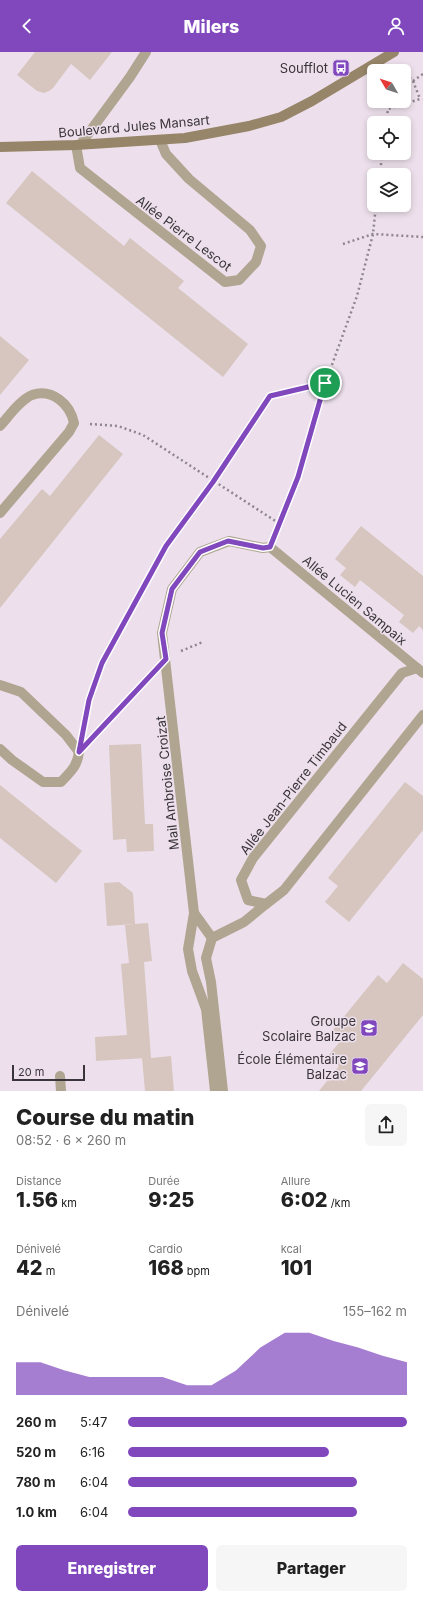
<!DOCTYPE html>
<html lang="fr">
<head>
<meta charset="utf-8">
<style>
  :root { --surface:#fff; --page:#f6f6f6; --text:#222; --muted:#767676; --accent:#8148be }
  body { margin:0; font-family:Inter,sans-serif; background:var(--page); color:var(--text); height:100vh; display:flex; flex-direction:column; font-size:15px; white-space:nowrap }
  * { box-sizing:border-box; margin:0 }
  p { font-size:13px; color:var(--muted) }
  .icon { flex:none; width:22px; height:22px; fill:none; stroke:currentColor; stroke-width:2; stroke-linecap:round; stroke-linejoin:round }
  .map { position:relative; height:1039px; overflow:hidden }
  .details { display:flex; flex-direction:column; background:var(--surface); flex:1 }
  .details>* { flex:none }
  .needle { width:26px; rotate:309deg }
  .tools { position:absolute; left:367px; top:12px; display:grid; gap:8px }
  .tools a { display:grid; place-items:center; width:44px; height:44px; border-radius:6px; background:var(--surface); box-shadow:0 2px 6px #0003; font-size:20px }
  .scale { position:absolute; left:12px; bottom:10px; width:73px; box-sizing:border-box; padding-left:4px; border:2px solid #3a353a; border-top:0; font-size:11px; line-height:14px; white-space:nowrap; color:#3a353a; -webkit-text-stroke:3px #ede0ec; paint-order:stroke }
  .pin { position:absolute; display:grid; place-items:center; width:34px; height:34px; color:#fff; margin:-17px; border:2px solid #fff; border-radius:50%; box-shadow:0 1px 4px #0007 }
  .round { display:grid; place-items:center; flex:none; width:42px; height:42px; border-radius:6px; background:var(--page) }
  .headline { display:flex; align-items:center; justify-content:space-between; height:68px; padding:0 16px }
  h1 { font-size:22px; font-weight:800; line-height:30px }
  .figures { display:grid; grid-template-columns:repeat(3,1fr); gap:6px; height:68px; padding:4px 16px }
  .figures div { display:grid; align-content:center }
  .figures b { font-size:20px; font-weight:800 }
  .figures small { font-size:11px; font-weight:400 }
  .figures p { font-size:11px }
  .chart { height:112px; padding:8px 16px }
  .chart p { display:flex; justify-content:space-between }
  .chart svg { width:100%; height:72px; margin-top:4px; fill:var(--accent); opacity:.7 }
  .primary-button { display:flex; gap:8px; margin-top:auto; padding:8px 16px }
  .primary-button a { flex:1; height:46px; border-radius:6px; background:var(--accent); color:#fff; font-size:16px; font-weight:800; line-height:46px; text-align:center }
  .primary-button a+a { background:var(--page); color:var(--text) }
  ul { padding:0 16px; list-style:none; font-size:13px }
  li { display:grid; grid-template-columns:64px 48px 1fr; align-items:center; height:30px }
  li i { height:10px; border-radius:5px; background:var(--accent) }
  header { display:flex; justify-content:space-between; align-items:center; height:52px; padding:0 16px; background:var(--accent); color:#fff; font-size:18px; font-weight:800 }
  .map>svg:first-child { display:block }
</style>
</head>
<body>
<header><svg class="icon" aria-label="back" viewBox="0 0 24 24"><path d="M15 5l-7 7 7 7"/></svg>Milers<svg class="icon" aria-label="person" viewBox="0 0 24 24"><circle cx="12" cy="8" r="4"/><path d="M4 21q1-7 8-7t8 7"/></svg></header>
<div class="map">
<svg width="423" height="1039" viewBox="0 0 423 1039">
  <rect width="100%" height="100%" fill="#ede0ec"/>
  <g fill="#d6c6bf">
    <polygon points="35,0 112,0 90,28 71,12 53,36 49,39 44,41 37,39 17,23"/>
    <polygon points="32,119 124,194 130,186 184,229 178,236 248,292 223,325 6,151"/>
    <polygon points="0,284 29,308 0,343"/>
    <polygon points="99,383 123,402 0,556 0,487 42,437 50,444"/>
    <polygon points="361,474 423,524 423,578 419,574 413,581 399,570 404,563 360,528 355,535 340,523 346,516 335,507"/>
    <polygon points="141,692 145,772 153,772 154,799 127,800 126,787 113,788 109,693"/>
    <polygon points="405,730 423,744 423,778 349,870 325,850 338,834 328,826"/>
    <polygon points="0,733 82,799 56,831 0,786"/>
    <polygon points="119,830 133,841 135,872 148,871 152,909 144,910 151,1006 171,1004 174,1039 145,1039 142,1006 146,1006 96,1009 95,985 127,983 121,912 129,911 125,873 134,872 107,874 104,831"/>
    <polygon points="403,911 423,927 423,963 361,1039 319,1039 339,1014 327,1005 343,986 333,978 378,923 387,931"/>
  </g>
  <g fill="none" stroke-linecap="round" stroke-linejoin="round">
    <g stroke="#8e858d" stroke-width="2.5" stroke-dasharray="2 3" stroke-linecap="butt">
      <polyline points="413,29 423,22"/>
      <polyline points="386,71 388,57 420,47 413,29 401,16"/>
      <polyline points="380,123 382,101"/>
      <polyline points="343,192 373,182 423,185"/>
      <polyline points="90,372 118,374 143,383 280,472"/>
      <polyline points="277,479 298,425 321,343 357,244 373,182 376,153"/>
      <polyline points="181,599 203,590"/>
      <polyline points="83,676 89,648 102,611 166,494 213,430 270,343 325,331"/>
      <polyline points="90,687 150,624"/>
    </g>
    <g stroke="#b0a591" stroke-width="10">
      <polyline points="80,93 130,25 146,0"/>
      <polyline points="417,616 402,621 253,806 241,828 248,848 266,852 284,838 423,663"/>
      <polyline points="194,861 212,886"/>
      <polyline points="60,1024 61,1039"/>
      <polyline points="223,1039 211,930 206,906 212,886 244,870 266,852"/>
    </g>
    <g stroke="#b0a591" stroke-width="10">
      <polyline points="76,93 80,116 225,230 239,228 256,210 261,194 250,178 189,127 166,102 160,88"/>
      <path d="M0,374C9,364 20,348 32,343C52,336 70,352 74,371L69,380L0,461"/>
      <path d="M0,633L21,640L66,683L79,700C77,715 71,719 61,730H43L12,708L0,697"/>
      <polyline points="215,1039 206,957 192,919 188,897 194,861 162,581 172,537 200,500 229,489 263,496 270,495 423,621"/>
    </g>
    <polyline stroke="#968568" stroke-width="10" points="0,95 76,93 185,86 249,74 281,65 312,49 394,0"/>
  </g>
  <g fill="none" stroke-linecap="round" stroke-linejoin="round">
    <defs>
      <polygon id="route" points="325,331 298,425 270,495 263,496 228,489 200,500 172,537 162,581 166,607 79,700 89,648 102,611 166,494 213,430 270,344"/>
    </defs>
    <use href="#route" stroke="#fff" stroke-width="8"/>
    <use href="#route" stroke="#8148be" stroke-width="5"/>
  </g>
  <defs>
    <symbol id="bus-square" viewBox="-11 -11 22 22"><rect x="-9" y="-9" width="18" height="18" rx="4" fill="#8148be" stroke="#ede0ec"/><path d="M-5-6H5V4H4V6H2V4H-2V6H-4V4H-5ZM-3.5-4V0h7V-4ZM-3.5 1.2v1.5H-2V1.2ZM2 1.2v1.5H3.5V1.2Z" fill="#fff"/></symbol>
    <symbol id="school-square" viewBox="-11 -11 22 22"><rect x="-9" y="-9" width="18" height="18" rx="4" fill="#8148be" stroke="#ede0ec"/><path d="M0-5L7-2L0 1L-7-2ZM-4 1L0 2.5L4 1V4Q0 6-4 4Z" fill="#fff"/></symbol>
  </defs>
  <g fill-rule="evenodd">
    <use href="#bus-square" x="331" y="6" width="20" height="20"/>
    <use href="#school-square" x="359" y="966" width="20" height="20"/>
    <use href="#school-square" x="350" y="1004" width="20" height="20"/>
  </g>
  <g text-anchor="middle" stroke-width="3" stroke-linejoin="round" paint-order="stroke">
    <g font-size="13" fill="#3a353a" stroke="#ede0ec" text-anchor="end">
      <text x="328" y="21">Soufflot</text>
      <text x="356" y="974">Groupe<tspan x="356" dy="15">Scolaire Balzac</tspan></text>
      <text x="347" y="1012">École Élémentaire<tspan x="347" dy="15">Balzac</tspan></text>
    </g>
    <g font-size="13" fill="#3a353a" stroke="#ede0ec">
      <text transform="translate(134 74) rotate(-5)" y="5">Boulevard Jules Mansart</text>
      <text transform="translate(184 181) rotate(37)" y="5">Allée Pierre Lescot</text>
      <text transform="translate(355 548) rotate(40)" y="5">Allée Lucien Sampaix</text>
      <text transform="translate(167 731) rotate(-96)" y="5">Mail Ambroise Croizat</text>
      <text transform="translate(293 736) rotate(-52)" y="5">Allée Jean-Pierre Timbaud</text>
    </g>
  </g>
</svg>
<div class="tools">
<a><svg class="needle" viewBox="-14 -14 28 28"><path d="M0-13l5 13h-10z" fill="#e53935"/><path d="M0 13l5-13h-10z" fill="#767676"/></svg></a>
<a><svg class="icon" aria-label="locate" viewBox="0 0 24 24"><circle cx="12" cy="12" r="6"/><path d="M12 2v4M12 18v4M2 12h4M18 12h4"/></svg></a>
<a><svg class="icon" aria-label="layers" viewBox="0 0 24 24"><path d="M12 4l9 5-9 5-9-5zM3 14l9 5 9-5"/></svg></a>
</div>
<div class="scale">20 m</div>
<div class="pin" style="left:325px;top:331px;background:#1e9e55"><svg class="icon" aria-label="arrive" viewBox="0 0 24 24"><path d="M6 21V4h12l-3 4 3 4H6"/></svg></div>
</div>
<section class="details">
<div class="headline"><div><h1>Course du matin</h1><p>08:52 · 6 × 260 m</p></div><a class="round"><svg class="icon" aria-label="share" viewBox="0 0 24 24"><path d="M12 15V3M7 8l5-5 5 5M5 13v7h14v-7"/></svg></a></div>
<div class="figures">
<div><p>Distance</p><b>1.56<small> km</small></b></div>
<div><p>Durée</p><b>9:25</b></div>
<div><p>Allure</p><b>6:02<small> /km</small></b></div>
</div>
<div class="figures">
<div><p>Dénivelé</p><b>42<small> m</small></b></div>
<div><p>Cardio</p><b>168<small> bpm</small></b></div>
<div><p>kcal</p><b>101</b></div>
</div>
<div class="chart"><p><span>Dénivelé</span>155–162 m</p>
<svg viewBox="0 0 160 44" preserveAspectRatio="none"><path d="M0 44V24L10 24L20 29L30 33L40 33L50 33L60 33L70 38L80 38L90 29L100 15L110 6L120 6L130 11L140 15L150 20L160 24V44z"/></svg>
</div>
<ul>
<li><b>260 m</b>5:47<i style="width:100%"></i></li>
<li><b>520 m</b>6:16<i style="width:72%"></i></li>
<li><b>780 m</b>6:04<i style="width:82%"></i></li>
<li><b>1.0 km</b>6:04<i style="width:82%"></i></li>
</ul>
<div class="primary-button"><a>Enregistrer</a><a>Partager</a></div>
</section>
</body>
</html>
